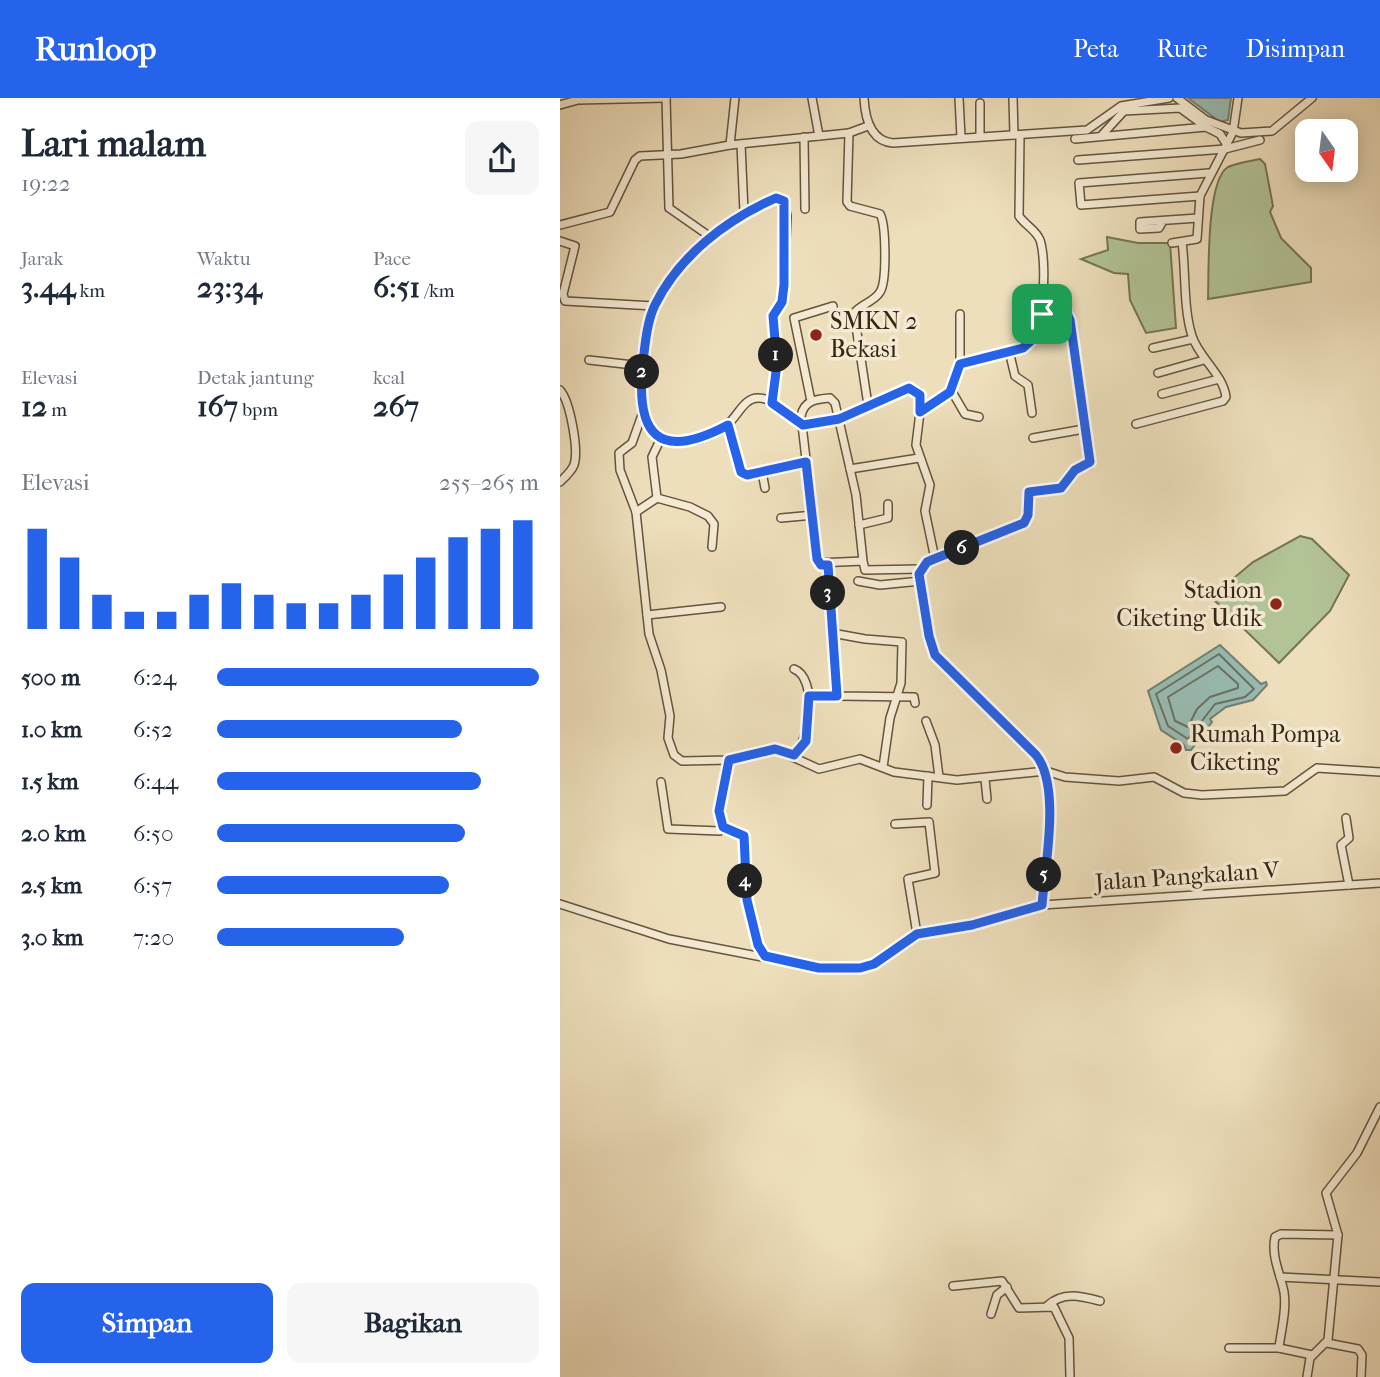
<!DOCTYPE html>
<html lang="id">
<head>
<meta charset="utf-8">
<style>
  :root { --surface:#fff; --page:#f6f6f7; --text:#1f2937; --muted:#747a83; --accent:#2563eb }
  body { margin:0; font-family:"IM FELL French Canon",serif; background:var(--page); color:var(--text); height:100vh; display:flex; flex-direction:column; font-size:26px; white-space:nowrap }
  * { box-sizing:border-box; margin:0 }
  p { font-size:23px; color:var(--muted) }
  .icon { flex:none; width:38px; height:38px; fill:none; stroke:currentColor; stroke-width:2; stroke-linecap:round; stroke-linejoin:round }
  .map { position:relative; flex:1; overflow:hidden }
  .sheet { display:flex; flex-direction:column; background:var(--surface); width:560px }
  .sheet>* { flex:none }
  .needle { width:46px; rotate:166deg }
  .fabs { position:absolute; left:735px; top:21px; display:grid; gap:14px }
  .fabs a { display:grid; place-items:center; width:63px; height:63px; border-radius:14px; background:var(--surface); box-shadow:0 4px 18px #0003; font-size:35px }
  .pin { position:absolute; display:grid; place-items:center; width:60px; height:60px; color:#fff; margin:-30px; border-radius:14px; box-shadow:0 4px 10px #0006 }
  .km { position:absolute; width:35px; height:35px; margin:-18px; border-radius:50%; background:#222; color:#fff; font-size:19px; line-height:35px; text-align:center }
  .round { display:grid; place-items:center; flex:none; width:74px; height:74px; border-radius:14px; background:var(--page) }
  .head { display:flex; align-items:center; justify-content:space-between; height:119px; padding:0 21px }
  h1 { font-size:38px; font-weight:700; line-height:52px }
  .stats { display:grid; grid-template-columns:repeat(3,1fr); gap:10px; height:119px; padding:7px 21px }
  .stats div { display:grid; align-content:center }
  .stats b { font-size:30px; font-weight:700 }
  .stats small { font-size:19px; font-weight:400 }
  .stats p { font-size:19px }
  .chart { height:196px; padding:14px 21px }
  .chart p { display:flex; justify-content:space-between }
  .chart svg { width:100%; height:126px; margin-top:7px; stroke:var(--accent); stroke-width:6 }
  .cta { display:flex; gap:14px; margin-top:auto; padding:14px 21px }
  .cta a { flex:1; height:80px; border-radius:14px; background:var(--accent); color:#fff; font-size:28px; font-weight:700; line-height:80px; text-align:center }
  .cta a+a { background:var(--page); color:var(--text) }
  ul { padding:0 21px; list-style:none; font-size:23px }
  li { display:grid; grid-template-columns:112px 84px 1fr; align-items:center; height:52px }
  li i { height:18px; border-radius:9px; background:var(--accent) }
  header { display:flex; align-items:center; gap:42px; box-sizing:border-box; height:98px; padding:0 35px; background:var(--accent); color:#fff }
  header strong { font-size:33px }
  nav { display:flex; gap:38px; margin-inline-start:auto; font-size:24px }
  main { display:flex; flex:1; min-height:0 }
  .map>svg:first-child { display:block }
</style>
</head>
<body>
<header>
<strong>Runloop</strong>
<nav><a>Peta</a><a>Rute</a><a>Disimpan</a></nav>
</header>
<main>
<section class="sheet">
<div class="head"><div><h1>Lari malam</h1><p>19:22</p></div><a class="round"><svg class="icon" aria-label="share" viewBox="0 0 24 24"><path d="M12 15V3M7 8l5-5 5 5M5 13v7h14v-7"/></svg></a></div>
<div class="stats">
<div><p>Jarak</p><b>3.44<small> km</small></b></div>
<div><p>Waktu</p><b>23:34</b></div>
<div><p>Pace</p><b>6:51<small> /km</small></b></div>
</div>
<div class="stats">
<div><p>Elevasi</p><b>12<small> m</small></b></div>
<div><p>Detak jantung</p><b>167<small> bpm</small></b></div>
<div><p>kcal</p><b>267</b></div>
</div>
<div class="chart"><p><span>Elevasi</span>255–265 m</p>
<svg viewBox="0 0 160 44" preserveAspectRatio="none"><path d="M5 44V9M15 44V19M25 44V32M35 44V38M45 44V38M55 44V32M65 44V28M75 44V32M85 44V35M95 44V35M105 44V32M115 44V25M125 44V19M135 44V12M145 44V9M155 44V6"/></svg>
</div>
<ul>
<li><b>500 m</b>6:24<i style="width:100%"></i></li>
<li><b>1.0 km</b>6:52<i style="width:76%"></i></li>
<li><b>1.5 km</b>6:44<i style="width:82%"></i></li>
<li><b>2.0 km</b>6:50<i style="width:77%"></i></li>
<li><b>2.5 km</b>6:57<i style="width:72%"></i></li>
<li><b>3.0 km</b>7:20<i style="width:58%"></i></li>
</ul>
<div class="cta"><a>Simpan</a><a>Bagikan</a></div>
</section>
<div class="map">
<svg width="820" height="1279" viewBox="0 0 820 1279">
  <rect width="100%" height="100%" fill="#eedfbc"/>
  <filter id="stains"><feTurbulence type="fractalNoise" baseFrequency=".00286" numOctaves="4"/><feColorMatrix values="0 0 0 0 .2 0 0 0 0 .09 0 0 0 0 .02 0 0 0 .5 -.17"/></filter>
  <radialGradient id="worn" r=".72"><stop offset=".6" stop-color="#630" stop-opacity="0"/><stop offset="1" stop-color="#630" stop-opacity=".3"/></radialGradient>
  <g fill="#b2c396" stroke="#747454" stroke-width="2">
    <path d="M700,61L705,66L713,108L710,114L721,140L751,170V184L648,201C649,175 646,82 668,69C676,65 690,63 700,61Z"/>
    <polygon points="547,139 578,145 610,145 616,230 586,235 570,202 568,176 554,175 521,161 548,152"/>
    <polygon points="740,438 752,441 789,477 770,513 719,565 651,499 693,464"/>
  </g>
  <g fill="#99bcb3" stroke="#728073" stroke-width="2">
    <polygon points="628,0 671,0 668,22 660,24"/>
    <polygon points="660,547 701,586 706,584 707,587 693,602 666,609 650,621 652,624 631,652 626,652 624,647 601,632 588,593"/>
  </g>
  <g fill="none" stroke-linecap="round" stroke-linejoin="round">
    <g stroke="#687162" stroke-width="2">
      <polygon points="659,556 694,591 685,599 655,606 628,641 608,628 596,596"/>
      <polygon points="658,568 678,586 678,590 650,599 637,611 628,629 615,623 608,599"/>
    </g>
    <defs>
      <g id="minor">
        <polyline points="106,0 109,110 152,140"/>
        <polyline points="252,0 259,38"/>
        <path d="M304,0C305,20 310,43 333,45L527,32L561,8L609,0"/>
        <polyline points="399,0 401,39"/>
        <polyline points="453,0 454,37"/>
        <polyline points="617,0 646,22 681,35 712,33 752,0"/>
        <polyline points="0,7 18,2 106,0"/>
        <path d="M289,35L287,104L290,108L320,116C326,126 327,184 320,194C314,204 301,206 294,215L308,307"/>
        <polyline points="420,37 420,5"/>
        <polyline points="541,38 564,13 620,10 646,29"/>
        <polyline points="244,39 245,111"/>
        <polyline points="515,41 646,29 660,36 667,47"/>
        <polyline points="181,46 184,114"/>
        <polyline points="170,47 175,0"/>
        <polyline points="518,62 665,51 700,42"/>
        <polyline points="640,98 521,107 519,85 649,75"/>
        <polyline points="603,123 599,130 580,131 580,124 638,120"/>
        <polyline points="0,127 50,114 75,62 80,58 121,56 170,47 289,35 308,28"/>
        <polyline points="0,143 15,148 3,196 5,203 94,208"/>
        <polyline points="612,145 637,141 640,98 673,34 678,0"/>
        <polyline points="400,216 400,266"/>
        <polyline points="593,250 633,241"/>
        <polyline points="449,253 455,278 468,287 472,315"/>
        <polyline points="29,262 82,268"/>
        <polyline points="598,275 644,262"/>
        <path d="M0,292C10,303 19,352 14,367C11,374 5,379 0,384"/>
        <polyline points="391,292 405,316 419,319"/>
        <polyline points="602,296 659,281"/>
        <polyline points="251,303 234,220 273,208"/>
        <path d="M212,305L217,266L213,218L221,208L224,187L227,118L224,103C205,93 136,147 123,164C113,176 100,193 94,208C82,234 71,310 91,331C112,353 147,344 168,326C178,318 184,299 199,300C214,300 231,319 243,327L279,321L344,291H354L359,294L360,314L356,347L370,387L365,413L375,461L367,464L359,476L370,545L379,562L476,657C501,688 485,768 482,807"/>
        <path d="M360,314L390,294L400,266C417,260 455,257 467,247C485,232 487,163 480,142C476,132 465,127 459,118L460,38"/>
        <polyline points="82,317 72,345 59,355 60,372 76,414 89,536 101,572 110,618 108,640 114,657 122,663 169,662 215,651 259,671 300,661 334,674 397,682 486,673 505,679 559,683 594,679 624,695 642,697 725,693 757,670 820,674"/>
        <path d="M576,326L663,303L666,299C663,276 639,260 632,238C623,209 626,174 622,144"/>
        <polyline points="168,327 181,374 195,376 246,364"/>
        <polyline points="473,340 524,331"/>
        <polyline points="290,371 359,360"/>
        <polyline points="202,374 205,390"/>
        <polyline points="97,400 130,409 148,418 154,426 152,449"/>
        <polyline points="76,414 97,400 92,359 101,340"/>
        <polyline points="221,420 254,417"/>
        <polyline points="299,427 328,420 328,406"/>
        <polyline points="375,461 464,425 468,417 469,394 501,390 515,372 529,367 509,215 482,216"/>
        <path d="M303,463L296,397L275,305L270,300C257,301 244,302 241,318L258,465L303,463L305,472L361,471"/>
        <polyline points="268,467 277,598 354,599 355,605"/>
        <polyline points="298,483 320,487 361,483"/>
        <polyline points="87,517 161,509"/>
        <polyline points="272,535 305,541 342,544 341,585 330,620 323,669"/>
        <path d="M234,571C258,580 250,642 234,657"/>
        <polyline points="249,598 277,598"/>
        <polyline points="366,623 375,647 379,679"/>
        <path d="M169,662C165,683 154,708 163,729L184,739L187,802L198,847L205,858"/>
        <polyline points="425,681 427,701"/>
        <polyline points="101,684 108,731 160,733 163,729"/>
        <polyline points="367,707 368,678"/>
        <polyline points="786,720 789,740 781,747 789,787"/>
        <polyline points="335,726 369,724 375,775 348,781 357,836"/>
        <polyline points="0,806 109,841 259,870 300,870 314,866 357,836 412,827 482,807 820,785"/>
        <polyline points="720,1179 820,1184"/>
        <polyline points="393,1188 442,1183 459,1210 494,1209 509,1240 510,1279"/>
        <path d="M487,1208C503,1193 521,1198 540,1203"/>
        <polyline points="431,1216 437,1197 447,1189"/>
        <polyline points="767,1245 798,1251 802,1257 801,1279"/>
        <polyline points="669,1250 719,1250 752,1257"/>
        <path d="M719,1250C721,1232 727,1212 724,1194C720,1174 711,1159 715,1139L721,1136L778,1137"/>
        <polyline points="747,1279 750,1260 768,1242 778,1137 766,1095 797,1055 820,1009"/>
      </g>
    </defs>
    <use href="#minor" stroke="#65543c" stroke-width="10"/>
    <use href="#minor" stroke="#f4ead3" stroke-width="7"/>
  </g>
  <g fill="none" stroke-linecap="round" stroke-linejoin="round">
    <defs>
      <path id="route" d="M216,100L224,103V187L222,204L213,218L217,266L212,305L243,327L279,321L349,290L360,297V314L390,294L400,266L463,250L473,241L482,216L506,213L510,222L530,364L515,372L501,390L469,394L468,417L464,425L374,461L367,464L359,476L369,538L375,557L476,657C501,688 485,768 482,807L412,827L357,836L314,866L300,870H259L205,858L198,847L187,802L184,738L163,729L159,713L169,662L215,651L234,657L246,643L249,598H277L268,467H261L257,461L246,364L187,377L181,374L168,327C98,364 75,337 83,264C85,247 87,223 95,207C119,158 166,122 216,100Z"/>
    </defs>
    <use href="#route" stroke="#fff" stroke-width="14"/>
    <use href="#route" stroke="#2563eb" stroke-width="9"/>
  </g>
  <g fill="#8f2418" stroke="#f4ead3" stroke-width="2.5">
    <circle cx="256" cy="237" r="7"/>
    <circle cx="716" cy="506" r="7"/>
    <circle cx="616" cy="650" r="7"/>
  </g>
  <g text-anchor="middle" stroke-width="7" stroke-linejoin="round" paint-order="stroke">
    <g font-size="24" fill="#372612" stroke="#f4ead3" text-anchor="start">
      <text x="270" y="231">SMKN 2<tspan x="270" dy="28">Bekasi</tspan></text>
      <text x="702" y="500" text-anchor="end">Stadion<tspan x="702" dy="28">Ciketing Udik</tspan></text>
      <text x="630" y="644">Rumah Pompa<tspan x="630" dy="28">Ciketing</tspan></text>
    </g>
    <g font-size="24" fill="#372612" stroke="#f4ead3">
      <text transform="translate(627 778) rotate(-4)" y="8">Jalan Pangkalan V</text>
    </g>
  </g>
  <rect width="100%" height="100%" filter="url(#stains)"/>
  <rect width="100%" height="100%" fill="url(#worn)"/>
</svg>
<div class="fabs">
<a><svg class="needle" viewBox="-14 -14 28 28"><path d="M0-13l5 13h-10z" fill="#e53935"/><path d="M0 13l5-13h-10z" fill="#747a83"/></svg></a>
</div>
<div class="pin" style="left:482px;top:216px;background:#1e9e55"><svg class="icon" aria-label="arrive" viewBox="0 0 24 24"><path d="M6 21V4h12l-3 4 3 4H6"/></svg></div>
<b class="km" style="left:216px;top:257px">1</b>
<b class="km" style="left:82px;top:274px">2</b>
<b class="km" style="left:268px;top:495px">3</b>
<b class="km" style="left:185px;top:783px">4</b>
<b class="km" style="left:484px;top:777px">5</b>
<b class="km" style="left:402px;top:450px">6</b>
</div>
</main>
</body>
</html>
